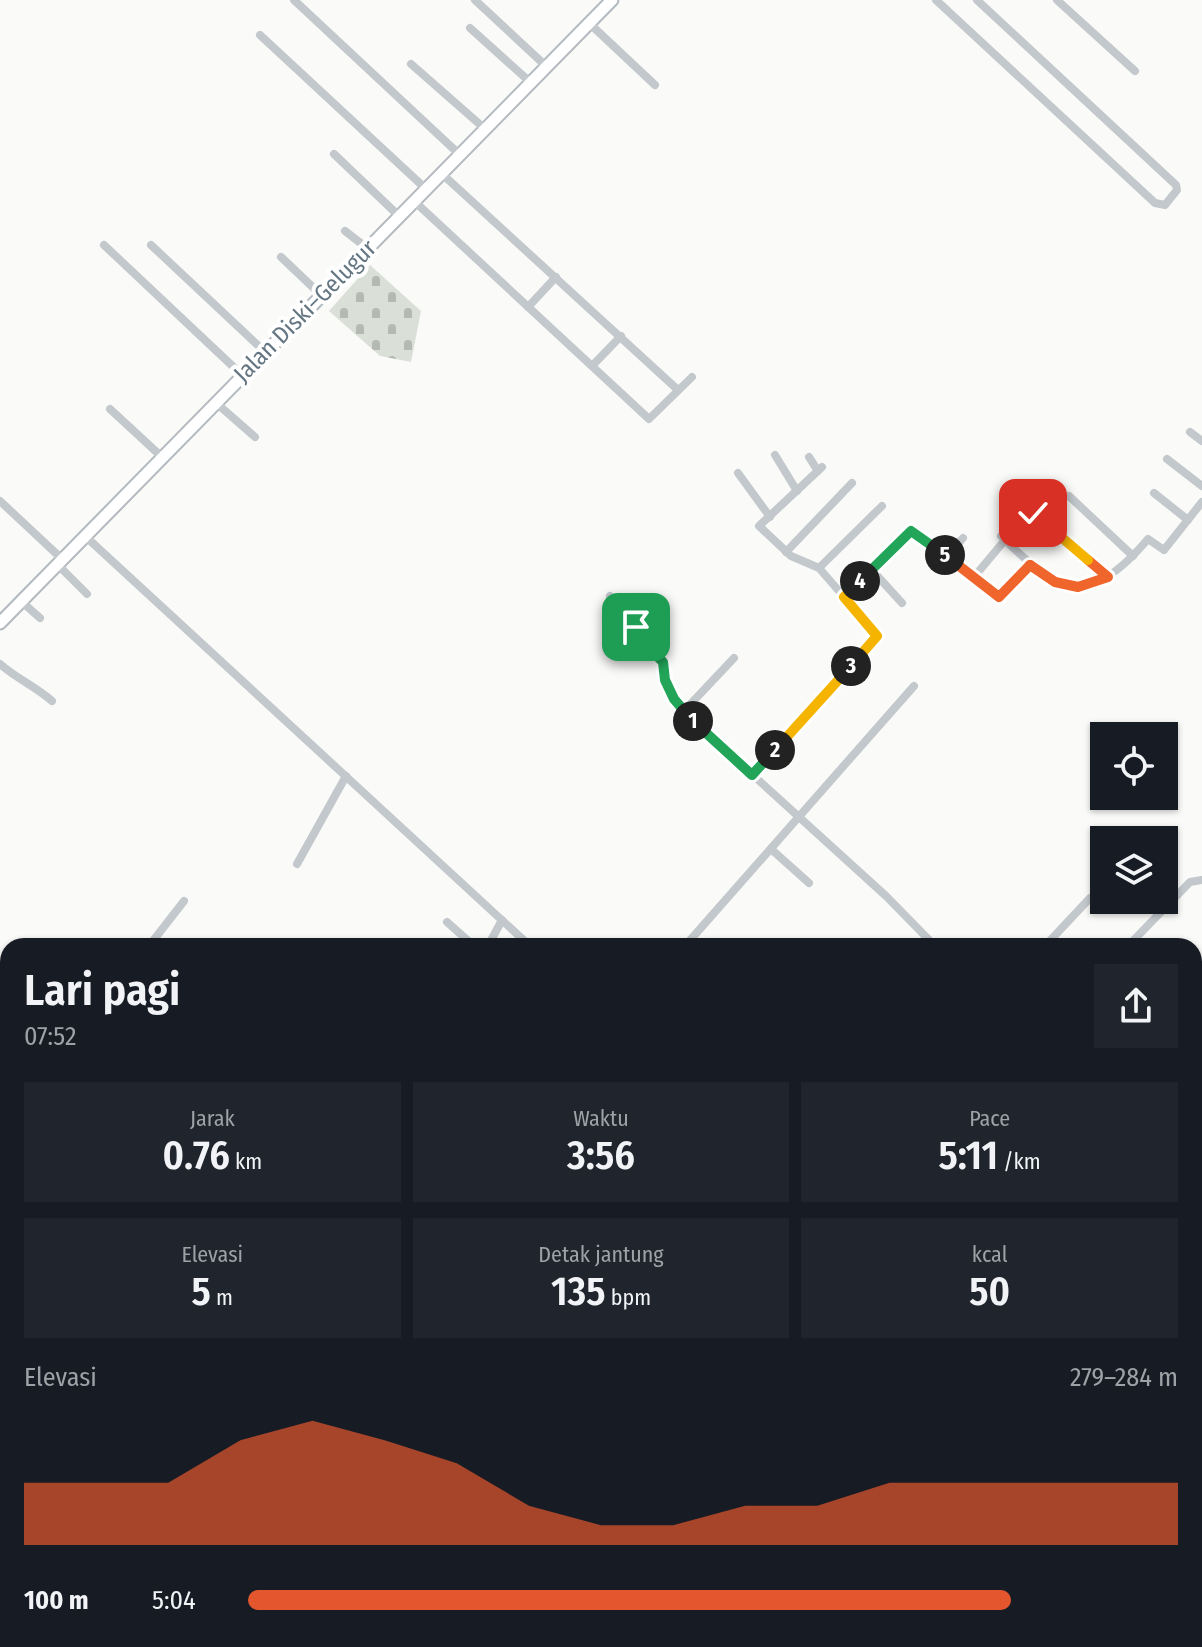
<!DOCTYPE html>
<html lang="id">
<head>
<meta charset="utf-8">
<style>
  :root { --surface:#171b24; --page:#20242c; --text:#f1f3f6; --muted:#9ea1a6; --accent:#e4572e }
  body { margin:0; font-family:"Fira Sans Condensed",sans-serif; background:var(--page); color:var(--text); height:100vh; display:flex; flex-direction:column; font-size:30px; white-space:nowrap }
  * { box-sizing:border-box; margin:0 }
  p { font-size:26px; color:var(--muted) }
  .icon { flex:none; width:44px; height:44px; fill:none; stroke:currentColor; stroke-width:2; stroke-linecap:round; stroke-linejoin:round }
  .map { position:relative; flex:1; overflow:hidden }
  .drawer { position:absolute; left:0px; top:938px; width:1202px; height:710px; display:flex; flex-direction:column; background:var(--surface); border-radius:24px 24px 0 0; box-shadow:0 2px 6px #0004 }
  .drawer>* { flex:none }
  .tools { position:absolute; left:1090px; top:722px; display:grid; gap:16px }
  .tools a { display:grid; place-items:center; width:88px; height:88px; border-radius:0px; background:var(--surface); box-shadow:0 2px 6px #0004; font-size:40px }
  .pin { position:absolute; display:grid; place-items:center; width:68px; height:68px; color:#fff; margin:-34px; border-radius:16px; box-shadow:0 4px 12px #0006 }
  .km { position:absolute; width:40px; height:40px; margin:-20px; border-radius:50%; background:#222; color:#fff; font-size:22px; line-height:40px; text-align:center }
  .round { display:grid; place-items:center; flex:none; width:84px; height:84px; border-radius:0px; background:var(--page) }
  .overview { display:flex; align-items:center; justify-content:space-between; height:136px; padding:0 24px }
  h1 { font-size:44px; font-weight:600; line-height:60px }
  .figures { display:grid; grid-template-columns:repeat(3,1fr); gap:12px; height:136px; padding:8px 24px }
  .figures div { display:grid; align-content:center; border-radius:0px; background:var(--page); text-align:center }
  .figures b { font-size:40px; font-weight:600 }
  .figures small { font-size:22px; font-weight:400 }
  .figures p { font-size:22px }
  .chart { height:224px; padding:16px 24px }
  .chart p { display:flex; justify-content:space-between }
  .chart svg { width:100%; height:144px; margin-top:8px; fill:var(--accent); opacity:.7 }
  ul { padding:0 24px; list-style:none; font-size:26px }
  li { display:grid; grid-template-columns:128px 96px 1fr; align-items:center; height:60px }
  li i { height:20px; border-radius:10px; background:var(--accent) }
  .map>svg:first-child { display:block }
</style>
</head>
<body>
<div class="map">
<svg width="1202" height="1647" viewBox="0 0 1202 1647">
  <defs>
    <pattern id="cemetery-stones" width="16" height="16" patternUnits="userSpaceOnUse" patternTransform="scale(2)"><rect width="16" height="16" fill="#dadfd7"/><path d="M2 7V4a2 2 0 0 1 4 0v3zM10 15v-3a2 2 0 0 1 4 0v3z" fill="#b4b9b4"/></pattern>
  </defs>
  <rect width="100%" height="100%" fill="#fafaf8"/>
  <polygon fill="url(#cemetery-stones)" points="370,265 421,311 411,362 380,356 329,311"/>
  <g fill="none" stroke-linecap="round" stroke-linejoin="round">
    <defs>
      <polyline id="secondary" points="0,623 612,0"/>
    </defs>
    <use href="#secondary" stroke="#b3babf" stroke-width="15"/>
    <g stroke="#c3c8cc" stroke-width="8">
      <polyline points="294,0 459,154"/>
      <polyline points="475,0 547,67"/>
      <polyline points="936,0 1155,203 1165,205 1177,190 1176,185 977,0"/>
      <polyline points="1057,0 1135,71"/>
      <polyline points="589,23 655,85"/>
      <polyline points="470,28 530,82"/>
      <polyline points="260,35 426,189"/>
      <polyline points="411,64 484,128"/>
      <polyline points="334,154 399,216"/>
      <polyline points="441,173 678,390"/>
      <polyline points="414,201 649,419 692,377"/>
      <polyline points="345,231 367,248"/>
      <polyline points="104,245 242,375"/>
      <polyline points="151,245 265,352"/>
      <polyline points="281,257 321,295"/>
      <polyline points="528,307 556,277"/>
      <polyline points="592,366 621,336"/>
      <polyline points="215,402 255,437"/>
      <polyline points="110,409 163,458"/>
      <polyline points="1190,432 1202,441"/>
      <polyline points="775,455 797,491"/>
      <polyline points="809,457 818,471"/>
      <polyline points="1167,459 1202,486"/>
      <polyline points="738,473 770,517"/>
      <polyline points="1154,493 1188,520"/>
      <polyline points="1069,496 1133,556"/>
      <polyline points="0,501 62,559"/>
      <polyline points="1033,513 1108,577"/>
      <polyline points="85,536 530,946"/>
      <path d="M1001,536C1060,595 1090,607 1148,539L1164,550L1202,502"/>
      <polyline points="786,552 852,483"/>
      <polyline points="947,557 963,538"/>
      <polyline points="57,564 87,594"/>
      <polyline points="819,568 791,556 759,526 822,467"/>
      <polyline points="871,569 902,603"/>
      <polyline points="974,577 1005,540"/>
      <polyline points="610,596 634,621 641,641 663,662 667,688 690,718 886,896 935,946"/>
      <polyline points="844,597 911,531 999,597 1032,563"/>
      <polyline points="22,602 40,618"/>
      <path d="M0,664C17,679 35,686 52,701"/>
      <polyline points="684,711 734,658"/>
      <polyline points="752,775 876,638 871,628 819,568 882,506"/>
      <polyline points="771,849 809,883"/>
      <polyline points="297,864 346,776"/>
      <polyline points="447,922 474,946"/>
      <polyline points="149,946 184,901"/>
      <polyline points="488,946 502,920"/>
      <polyline points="685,946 914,686"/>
      <polyline points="1045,946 1090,898"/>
      <polyline points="1128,946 1190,882 1202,880"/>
      <polyline points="0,974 8,981"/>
      <polyline points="1194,1019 1202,1012"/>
      <polyline points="0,1025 8,1032"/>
      <polyline points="0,1110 8,1116"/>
      <polyline points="1194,1175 1202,1167"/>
      <polyline points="0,1187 5,1192"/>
      <polyline points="0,1239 6,1246 0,1254"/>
      <polyline points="0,1315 8,1323"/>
      <polyline points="1194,1318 1202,1309"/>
      <polyline points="0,1372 8,1362"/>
      <polyline points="0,1427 8,1431"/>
      <polyline points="1194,1449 1202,1440"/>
      <polyline points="1194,1521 1202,1512"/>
      <polyline points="1194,1555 1202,1563"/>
      <polyline points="0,1562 8,1553"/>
      <polyline points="0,1629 8,1633"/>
      <polyline points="20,1640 33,1647"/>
      <polyline points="192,1640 203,1647"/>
      <polyline points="311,1640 318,1647"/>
      <polyline points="372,1640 379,1647"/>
      <polyline points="463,1640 471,1647"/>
      <polyline points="1029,1640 1034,1647 1041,1640"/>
      <polyline points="1079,1640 1087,1647"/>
      <polyline points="415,1645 417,1647"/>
      <polyline points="245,1647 250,1640"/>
      <polyline points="599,1647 604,1640"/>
      <polyline points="736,1647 742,1640"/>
      <polyline points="884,1647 891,1640"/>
    </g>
    <use href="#secondary" stroke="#fff" stroke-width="11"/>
  </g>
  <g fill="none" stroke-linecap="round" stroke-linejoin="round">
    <defs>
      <polyline id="split-1" points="636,627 641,641 663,662 665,680 674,699 693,721"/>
      <polyline id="split-2" points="693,721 752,775 775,750"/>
      <polyline id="split-3" points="775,750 851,666"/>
      <polyline id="split-4" points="851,666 877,636 844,597 860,581"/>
      <polyline id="split-5" points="860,581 911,531 945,555"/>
      <polyline id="split-6" points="945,555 999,597 1030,565"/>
      <polyline id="split-7" points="1030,565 1055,582 1078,587 1108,577 1088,560"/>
      <polyline id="split-8" points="1033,513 1088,560"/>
    </defs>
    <use href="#split-1" stroke="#fff" stroke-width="16"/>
    <use href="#split-2" stroke="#fff" stroke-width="16"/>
    <use href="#split-3" stroke="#fff" stroke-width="16"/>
    <use href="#split-4" stroke="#fff" stroke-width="16"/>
    <use href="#split-5" stroke="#fff" stroke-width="16"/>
    <use href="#split-6" stroke="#fff" stroke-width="16"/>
    <use href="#split-7" stroke="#fff" stroke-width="16"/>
    <use href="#split-8" stroke="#fff" stroke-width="16"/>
    <use href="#split-1" stroke="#22a559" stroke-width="10"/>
    <use href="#split-2" stroke="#22a559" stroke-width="10"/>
    <use href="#split-3" stroke="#f5b400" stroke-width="10"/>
    <use href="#split-4" stroke="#f5b400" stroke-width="10"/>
    <use href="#split-5" stroke="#22a559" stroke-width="10"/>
    <use href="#split-6" stroke="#f0652b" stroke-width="10"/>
    <use href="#split-7" stroke="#f0652b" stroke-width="10"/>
    <use href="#split-8" stroke="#f5b400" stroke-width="10"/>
  </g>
  <g text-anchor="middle" stroke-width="8" stroke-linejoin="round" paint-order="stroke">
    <g font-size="24" fill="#657683" stroke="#fff">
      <text transform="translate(305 311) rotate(-45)" y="8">Jalan Diski–Gelugur</text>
    </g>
  </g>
</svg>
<div class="tools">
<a><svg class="icon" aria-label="locate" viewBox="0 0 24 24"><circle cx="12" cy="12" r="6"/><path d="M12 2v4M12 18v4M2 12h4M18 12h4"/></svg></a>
<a><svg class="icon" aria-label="layers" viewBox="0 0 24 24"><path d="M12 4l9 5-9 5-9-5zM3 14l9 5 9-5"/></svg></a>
</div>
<div class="pin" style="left:636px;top:627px;background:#1e9e55"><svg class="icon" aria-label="arrive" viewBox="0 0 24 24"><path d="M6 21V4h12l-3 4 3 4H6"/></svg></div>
<div class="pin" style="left:1033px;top:513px;background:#d93025"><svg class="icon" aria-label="check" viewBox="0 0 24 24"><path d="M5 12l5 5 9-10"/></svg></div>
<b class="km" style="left:693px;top:721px">1</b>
<b class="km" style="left:775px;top:750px">2</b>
<b class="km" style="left:851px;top:666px">3</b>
<b class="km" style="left:860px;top:581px">4</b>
<b class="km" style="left:945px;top:555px">5</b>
<section class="drawer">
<div class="overview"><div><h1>Lari pagi</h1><p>07:52</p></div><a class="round"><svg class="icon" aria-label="share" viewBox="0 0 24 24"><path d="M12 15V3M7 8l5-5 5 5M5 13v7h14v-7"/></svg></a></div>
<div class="figures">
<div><p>Jarak</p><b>0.76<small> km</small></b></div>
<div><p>Waktu</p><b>3:56</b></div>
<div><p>Pace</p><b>5:11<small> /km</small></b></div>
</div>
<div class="figures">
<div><p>Elevasi</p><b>5<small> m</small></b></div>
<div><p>Detak jantung</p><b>135<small> bpm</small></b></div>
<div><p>kcal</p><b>50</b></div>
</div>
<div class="chart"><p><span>Elevasi</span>279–284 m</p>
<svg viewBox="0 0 160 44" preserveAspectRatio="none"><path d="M0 44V25L10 25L20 25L30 12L40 6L50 12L60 19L70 32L80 38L90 38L100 32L110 32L120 25L130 25L140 25L150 25L160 25V44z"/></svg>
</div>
<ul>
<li><b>100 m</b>5:04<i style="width:82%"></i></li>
</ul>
</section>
</div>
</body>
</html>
